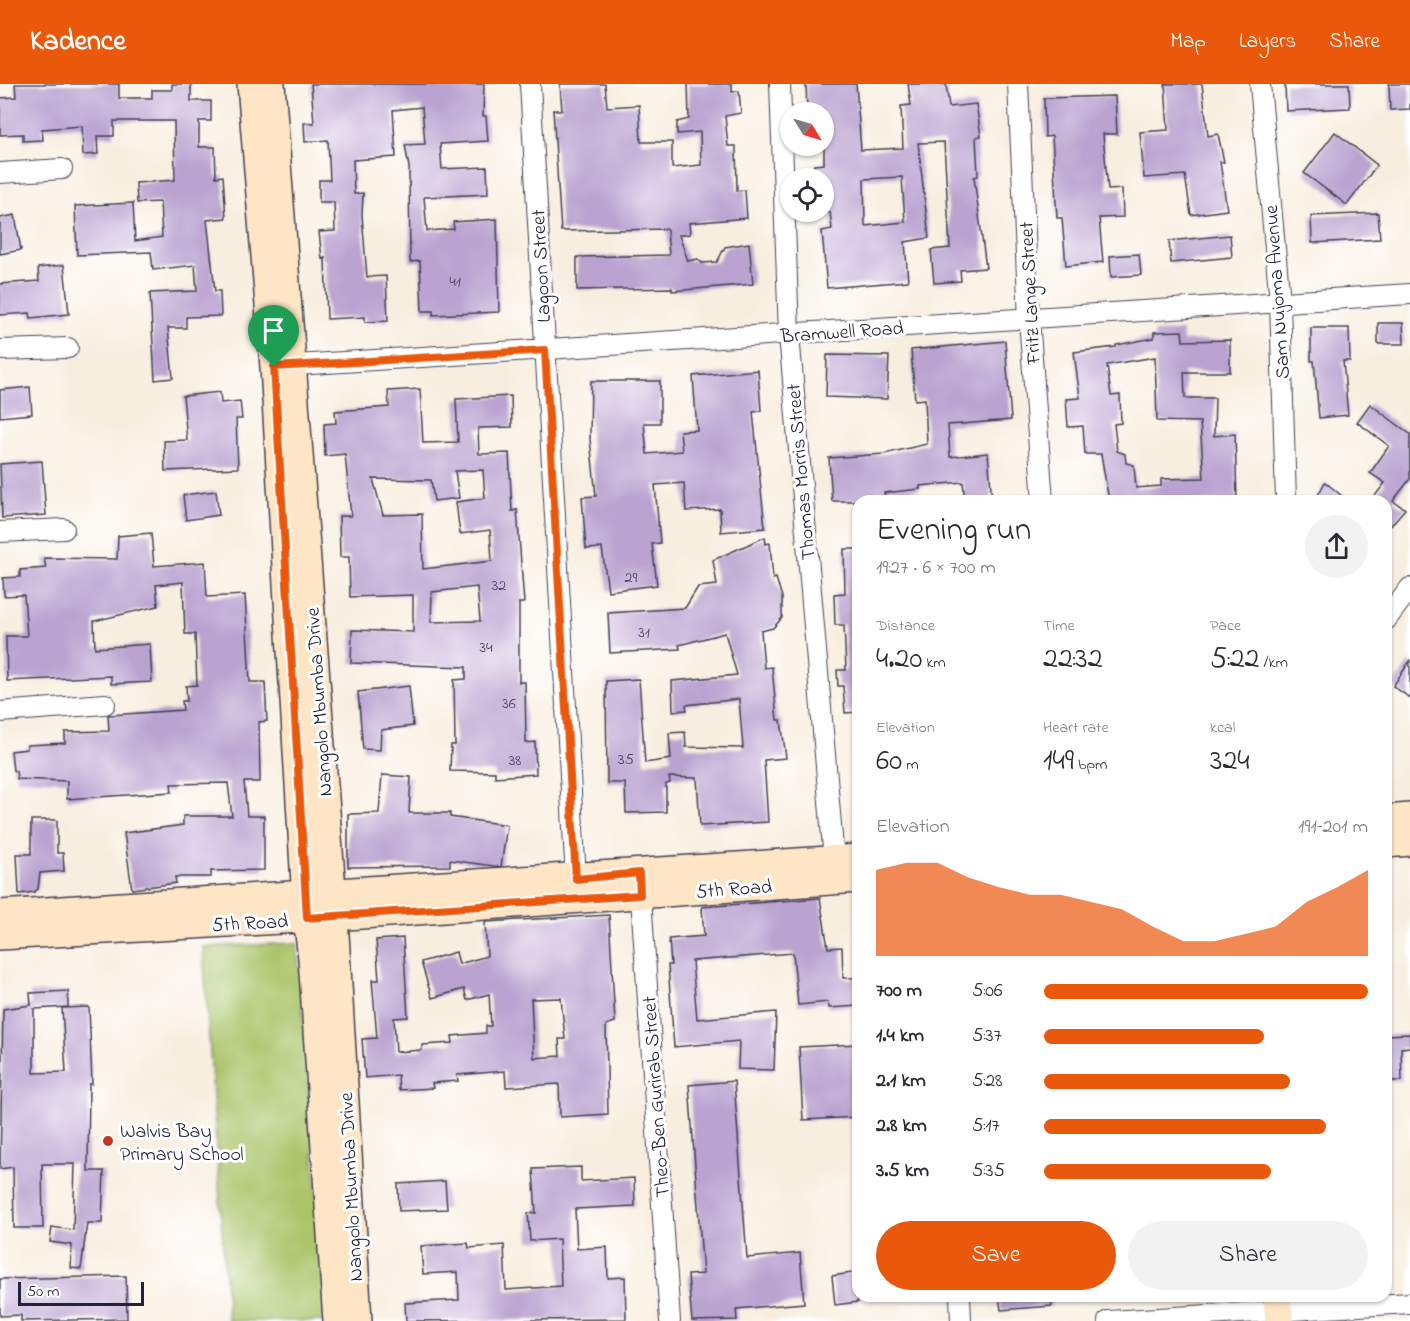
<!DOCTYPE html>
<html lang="en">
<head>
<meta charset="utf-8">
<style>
  :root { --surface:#fff; --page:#f2f2f3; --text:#2b2b33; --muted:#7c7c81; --accent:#ea580c }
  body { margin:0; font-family:"Indie Flower",sans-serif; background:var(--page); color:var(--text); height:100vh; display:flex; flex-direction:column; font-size:22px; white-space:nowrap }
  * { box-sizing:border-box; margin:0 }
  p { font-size:20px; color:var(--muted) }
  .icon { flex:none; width:33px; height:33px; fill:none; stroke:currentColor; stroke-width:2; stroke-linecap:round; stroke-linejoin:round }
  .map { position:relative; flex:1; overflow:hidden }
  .side { position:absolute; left:852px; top:411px; width:540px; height:807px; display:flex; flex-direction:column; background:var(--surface); border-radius:18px; box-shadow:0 2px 4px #0004 }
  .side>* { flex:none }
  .needle { width:39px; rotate:127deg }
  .fabs { position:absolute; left:780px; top:18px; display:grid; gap:12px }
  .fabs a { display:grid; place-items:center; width:54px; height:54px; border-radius:50%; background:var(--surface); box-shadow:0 2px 4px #0004; font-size:30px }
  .scale { position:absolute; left:18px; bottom:15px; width:126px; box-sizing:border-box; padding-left:6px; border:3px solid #22223b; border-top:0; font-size:16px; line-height:21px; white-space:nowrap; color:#22223b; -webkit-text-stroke:4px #fff; paint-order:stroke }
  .pin { position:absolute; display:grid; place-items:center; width:51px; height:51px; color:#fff; margin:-62px -26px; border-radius:50% 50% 50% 0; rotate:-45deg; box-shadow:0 0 6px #0007 }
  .pin .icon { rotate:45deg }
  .round { display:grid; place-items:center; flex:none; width:63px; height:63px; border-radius:32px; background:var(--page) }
  .head { display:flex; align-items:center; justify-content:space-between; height:102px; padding:0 24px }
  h1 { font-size:33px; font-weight:600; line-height:45px }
  .figures { display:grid; grid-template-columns:repeat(3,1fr); gap:9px; height:102px; padding:6px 24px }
  .figures div { display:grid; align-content:center }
  .figures b { font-size:30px; font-weight:600 }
  .figures small { font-size:16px; font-weight:400 }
  .figures p { font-size:16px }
  .chart { height:168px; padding:12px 24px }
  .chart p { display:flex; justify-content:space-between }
  .chart svg { width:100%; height:108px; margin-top:6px; fill:var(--accent); opacity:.7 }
  .cta { display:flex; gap:12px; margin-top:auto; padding:12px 24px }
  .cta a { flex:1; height:69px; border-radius:36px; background:var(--accent); color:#fff; font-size:24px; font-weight:600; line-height:69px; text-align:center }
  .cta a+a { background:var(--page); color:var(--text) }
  ul { padding:0 24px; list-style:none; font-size:20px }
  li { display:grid; grid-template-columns:96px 72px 1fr; align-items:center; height:45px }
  li i { height:15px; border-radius:8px; background:var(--accent) }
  header { display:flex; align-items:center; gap:36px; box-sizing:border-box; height:84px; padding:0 30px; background:var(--accent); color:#fff }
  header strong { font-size:28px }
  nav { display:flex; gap:33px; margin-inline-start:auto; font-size:21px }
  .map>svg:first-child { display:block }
</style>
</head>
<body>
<header>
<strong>Kadence</strong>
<nav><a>Map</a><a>Layers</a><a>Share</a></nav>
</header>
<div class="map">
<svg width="1410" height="1237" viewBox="0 0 1410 1237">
  <rect width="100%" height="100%" fill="#fff"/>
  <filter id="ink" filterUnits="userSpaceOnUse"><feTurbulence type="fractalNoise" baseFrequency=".0167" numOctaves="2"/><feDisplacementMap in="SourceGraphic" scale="12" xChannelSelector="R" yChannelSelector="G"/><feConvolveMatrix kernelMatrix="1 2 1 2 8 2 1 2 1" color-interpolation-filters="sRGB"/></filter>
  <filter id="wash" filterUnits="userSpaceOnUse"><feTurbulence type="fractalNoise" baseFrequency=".008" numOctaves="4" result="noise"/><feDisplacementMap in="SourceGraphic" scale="24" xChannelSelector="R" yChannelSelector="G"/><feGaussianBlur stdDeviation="1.35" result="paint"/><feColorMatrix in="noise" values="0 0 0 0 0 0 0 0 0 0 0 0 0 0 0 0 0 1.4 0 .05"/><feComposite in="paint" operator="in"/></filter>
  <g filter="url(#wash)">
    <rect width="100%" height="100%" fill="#f8eedf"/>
    <polygon fill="#acc56b" stroke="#677453" stroke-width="1.5" points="297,859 327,1237 228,1237 203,863"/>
    <g id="blocks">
      <g fill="#baa3d0" fill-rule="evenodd">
        <polygon points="15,0 119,0 119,14 152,14 152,6 172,6 172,0 191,0 191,17 211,17 211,37 199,37 199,63 215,63 216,93 223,92 226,134 207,136 215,207 220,207 221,232 186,233 186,244 168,244 173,294 155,296 150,209 197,207 195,181 153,186 151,168 77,171 75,122 133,119 135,157 162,153 160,118 137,119 136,99 175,96 174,37 114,37 114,52 97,52 98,70 83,71 82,42 42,45 43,56 23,57 23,50 0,51 0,14 16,13"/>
        <polygon points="311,0 484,0 483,32 486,32 488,57 440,60 442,85 487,83 488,110 424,113 427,147 454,145 453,138 497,135 499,228 433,231 433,227 422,227 420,177 410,178 409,83 405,61 425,60 422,23 393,26 396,73 353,76 354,110 363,109 362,131 367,193 386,192 388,237 365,238 365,233 327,235 325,174 322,175 319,148 335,147 334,118 319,118 319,96 330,96 328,56 305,58 304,39 314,39"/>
        <polygon points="560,0 605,0 607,23 639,21 641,58 672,58 672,84 701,81 700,48 677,50 677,38 689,35 688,0 732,0 732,8 739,7 741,29 725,32 728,62 736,62 737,107 745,106 747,134 689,139 690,150 679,151 688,177 698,175 702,179 717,178 725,163 749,159 753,200 672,207 672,204 577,206 577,173 669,171 667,145 561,147 553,26 562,26"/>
        <path d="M806,0H856L861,66L903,64L901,22L911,21L908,0H946L949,23L976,20L981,52L976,53L978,92L974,93L986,184L960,186L961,197L934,199L931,166L950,164L944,58L918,59L929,154L905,158L908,197L827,204L822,147L832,145L830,128H824V94H815L814,81L824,80V28H807ZM902,93L905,138L865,142L864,95Z"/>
        <polygon points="1165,0 1202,0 1208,52 1218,50 1224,78 1220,78 1227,126 1191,131 1185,91 1144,94 1140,48 1168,46"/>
        <polygon points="1285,0 1349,0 1350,24 1286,27"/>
        <polygon points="1389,0 1410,0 1410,25 1390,26"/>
        <polygon points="1115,12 1117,50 1103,50 1108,106 1122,105 1123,133 1099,134 1103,178 1066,182 1062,134 1057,134 1052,52 1045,53 1044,14"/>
        <polygon points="1335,48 1377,81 1347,121 1304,89"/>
        <polygon points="1378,129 1380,155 1312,159 1311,132"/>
        <polygon points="15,131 21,166 0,170 0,134"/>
        <polygon points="1230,151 1232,173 1171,179 1169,157"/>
        <polygon points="1139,170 1141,191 1111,193 1110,172"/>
        <polygon points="64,181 69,230 31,234 30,229 0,231 0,200 39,197 38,184"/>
        <polygon points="1378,239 1403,239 1404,260 1378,260"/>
        <polygon points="1311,244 1349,244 1350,277 1343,277 1348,331 1319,334 1314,277 1311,277"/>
        <path d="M1182,247L1183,257L1230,256V288H1184L1185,314H1215L1214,352L1235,350L1237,417H1109L1101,370H1085L1083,342L1068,343L1066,315L1080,314L1074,268L1116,263V261L1154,254V248ZM1155,273L1157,337L1200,338L1204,394L1161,395V402L1136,404L1134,381L1126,379L1125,370L1117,367L1114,340L1121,339L1120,311L1111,312L1107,281Z"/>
        <polygon points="1005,257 1011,336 948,341 950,373 988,369 992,417 965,417 963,398 920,402 920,405 884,409 885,417 832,417 829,374 884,370 927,360 925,315 915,316 911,266"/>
        <polygon points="827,271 889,272 887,315 826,313"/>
        <polygon points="758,286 761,327 753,328 765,444 721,448 720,425 686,427 684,399 655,401 660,459 652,460 657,501 608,507 602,464 586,465 582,413 596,412 590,355 591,297 660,297 660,339 644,339 647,370 682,367 680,347 697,346 693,292"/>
        <polygon points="30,303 32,330 0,333 0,306"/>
        <path d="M420,305L423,359L458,358L456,315L511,312L512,343L478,344L479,370L509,369L512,427L517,426L524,519H519V598H525L526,659L535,658L536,690L495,693V688L450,687L451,661H455L454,596L466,595V583L351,579L352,546L413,548V511L350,513L349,473H340L339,432H351L345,370L325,372L324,340L336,339L335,327L389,323L388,307ZM483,386L485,414L456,418L460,450L490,446L492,477L423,485L422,430L383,431L373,395L431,396L434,417L459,414L455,387ZM477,503L480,537L431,538L432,508Z"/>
        <polygon points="220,308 221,319 240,317 242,335 236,335 238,384 165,387 164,357 187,356 183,312"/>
        <polygon points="1370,320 1410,350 1410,395 1393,417 1405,425 1386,447 1386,417 1371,417 1385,399 1370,389 1389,362 1357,338"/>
        <polygon points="42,377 46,431 2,434 0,380"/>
        <polygon points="1325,398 1348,417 1315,417"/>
        <polygon points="216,407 219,431 186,436 183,411"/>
        <polygon points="151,449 154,482 205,478 207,513 245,511 250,598 265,598 267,637 259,638 260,698 244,698 247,732 264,732 264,786 211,787 211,793 175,793 176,799 132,805 124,749 183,741 183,732 232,732 228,699 171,700 172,708 67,715 67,697 17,695 16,687 13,687 11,667 27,665 27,661 65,659 65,648 109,647 108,631 110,631 183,626 182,617 187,617 186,602 197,601 195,550 185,550 183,498 156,501 158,522 94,537 95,564 150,560 152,598 111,600 111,592 7,597 6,552 27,552 24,511 4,512 3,494 20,493 20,486 46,484 44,474 117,475 118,452"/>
        <polygon points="765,453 766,460 770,459 773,495 776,494 782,513 782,534 773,544 761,547 764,584 772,583 777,636 781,636 786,674 764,676 768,738 700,742 697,694 669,693 670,699 666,700 666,728 626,729 625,699 607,699 606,597 639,595 645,679 671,675 669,649 685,648 686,663 743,664 739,615 686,621 687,626 673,627 672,597 737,591 725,549 679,561 680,565 610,569 608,529 685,524 698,503 717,501 713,476"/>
        <polygon points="844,465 858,465 858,628 845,629 843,602 838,602 837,586 846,586 844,541 835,541 834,510 845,509"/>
        <polygon points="1410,577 1410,614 1393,602"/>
        <polygon points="409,602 413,642 381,646 380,666 363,665 358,608"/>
        <polygon points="382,691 411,693 409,729 450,729 450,733 507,741 501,783 450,776 450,782 348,783 348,730 379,729"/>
        <polygon points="31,736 57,736 57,769 63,769 64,787 40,789 38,805 34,808 19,810 17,770 31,770"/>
        <polygon points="820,814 828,864 842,863 843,894 858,894 858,922 829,924 828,918 798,921 793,869 692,877 697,935 776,928 774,986 738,985 739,957 674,963 668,881 671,881 669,855 704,852 702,823"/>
        <path d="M609,831L615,938L606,941L608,1030L560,1033L559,1000L506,1003L505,987L457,991L458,997L432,999L433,1004L399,1006L398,991L365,994L362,955L377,954L372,896H379L376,856L403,854L408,933L394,934L396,968L422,966V961L453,959L452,952L486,949V942H491L489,910L467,916L464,905L432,914L421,878L456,868L459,880L487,872L485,838ZM561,914L565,955H559L560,972L534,974L531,915Z"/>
        <polygon points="68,907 68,923 34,925 34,989 66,988 62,924 89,923 92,1000 89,1000 88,1087 104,1087 102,1139 87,1139 81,1185 71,1184 72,1161 50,1158 52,1143 73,1146 75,1080 42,1080 43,1144 14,1144 13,1083 0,1085 3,925 31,921 30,909"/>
        <polygon points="1410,950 1410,963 1401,964 1402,997 1386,997 1386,951"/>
        <polygon points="858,960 858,1033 803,1036 799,963"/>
        <polygon points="734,997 747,1174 800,1169 804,1219 736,1225 737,1236 692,1237 688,1191 703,1190 689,1001"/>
        <polygon points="581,1083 581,1097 634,1094 635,1122 575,1125 577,1165 607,1163 608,1194 625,1193 626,1235 406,1237 405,1219 459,1216 458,1188 423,1190 421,1162 468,1159 469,1164 504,1161 506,1206 561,1202 559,1155 530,1157 528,1129 536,1129 533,1085"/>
        <polygon points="445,1097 447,1125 399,1127 398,1100"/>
        <polygon points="858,1188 858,1218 835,1221 832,1192"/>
        <polygon points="126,1192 127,1235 21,1237 21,1231 0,1232 0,1195"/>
        <polygon points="999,1212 1051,1212 1052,1222 1001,1226"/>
      </g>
    </g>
  </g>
  <g filter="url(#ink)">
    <use href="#blocks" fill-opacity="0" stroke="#424154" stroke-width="1.5"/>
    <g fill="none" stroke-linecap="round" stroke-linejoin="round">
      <defs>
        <g id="street">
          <polyline points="530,0 576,795"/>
          <polyline points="780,0 789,250 834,776"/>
          <polyline points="1018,0 1029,235 1043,417"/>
          <polyline points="1260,0 1280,218 1286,417"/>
          <polyline points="0,89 62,85"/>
          <polyline points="0,266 68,264"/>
          <polyline points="280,282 1410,210"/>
          <polyline points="0,448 64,445"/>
          <polyline points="1386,536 1410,504"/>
          <polyline points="0,628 105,620"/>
          <polyline points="640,800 670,1237"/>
          <polyline points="960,1212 961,1237"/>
          <polyline points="1108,1237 1410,1219"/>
        </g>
        <g id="secondary">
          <polyline points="251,0 274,283 307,834 312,874 337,1237"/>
          <polyline points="271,0 334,833 358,1237"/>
          <polyline points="1386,735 1410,733"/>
          <polyline points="1386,760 1410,758"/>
          <path d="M0,830C286,814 572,795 858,774"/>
          <polyline points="0,852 334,833 858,795"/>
          <polyline points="1277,1212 1279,1237"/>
        </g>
      </defs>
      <use href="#street" stroke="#424154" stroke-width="22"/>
      <use href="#secondary" stroke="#424154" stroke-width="30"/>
      <use href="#street" stroke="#fff" stroke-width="20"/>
      <use href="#secondary" stroke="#fde5c5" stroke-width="27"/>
    </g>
  </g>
  <g fill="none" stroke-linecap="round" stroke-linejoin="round" filter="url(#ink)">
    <defs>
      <polygon id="route" points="545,266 576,795 639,789 640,811 307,834 274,283"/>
    </defs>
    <use href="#route" stroke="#fff" stroke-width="12"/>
    <use href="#route" stroke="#ea580c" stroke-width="8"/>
  </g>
  <circle fill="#c8321e" stroke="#fff" stroke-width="2" cx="108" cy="1057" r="6"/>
  <g text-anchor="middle" stroke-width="6" stroke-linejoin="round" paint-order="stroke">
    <g font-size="16" fill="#484260">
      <text x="455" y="202">41</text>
      <text x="631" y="498">29</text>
      <text x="499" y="506">32</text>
      <text x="644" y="553">31</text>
      <text x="486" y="568">34</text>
      <text x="509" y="624">36</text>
      <text x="626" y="680">35</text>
      <text x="515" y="681">38</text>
    </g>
    <g font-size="20" fill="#22223b" stroke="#fff">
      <text transform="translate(540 182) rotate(-93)" y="7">Lagoon Street</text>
      <text transform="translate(1276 208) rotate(-94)" y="7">Sam Nujoma Avenue</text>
      <text transform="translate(1029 209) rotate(-93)" y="7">Fritz Lange Street</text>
      <text transform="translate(842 247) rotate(-4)" y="7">Bramwell Road</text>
      <text transform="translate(800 388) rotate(-95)" y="7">Thomas Morris Street</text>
      <text transform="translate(318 618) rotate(-94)" y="7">Nangolo Mbumba Drive</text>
      <text transform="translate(734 804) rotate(-4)" y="7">5th Road</text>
      <text transform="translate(250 838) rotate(-3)" y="7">5th Road</text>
      <text transform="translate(655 1013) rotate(-94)" y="7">Theo-Ben Gurirab Street</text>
      <text transform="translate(350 1103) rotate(-93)" y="7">Nangolo Mbumba Drive</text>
    </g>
    <g font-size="20" fill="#22223b" stroke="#fff" text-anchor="start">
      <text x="120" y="1053">Walvis Bay<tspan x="120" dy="23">Primary School</tspan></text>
    </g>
  </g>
</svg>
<div class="fabs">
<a><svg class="needle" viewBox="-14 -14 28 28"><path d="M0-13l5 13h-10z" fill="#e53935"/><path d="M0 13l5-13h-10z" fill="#7c7c81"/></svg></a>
<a><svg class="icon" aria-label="locate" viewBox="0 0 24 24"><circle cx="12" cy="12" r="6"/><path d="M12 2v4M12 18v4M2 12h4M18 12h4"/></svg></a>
</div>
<div class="scale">50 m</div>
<div class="pin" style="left:274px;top:283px;background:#1e9e55"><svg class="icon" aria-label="arrive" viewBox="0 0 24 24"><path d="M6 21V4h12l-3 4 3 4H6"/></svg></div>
<section class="side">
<div class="head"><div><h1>Evening run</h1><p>19:27 · 6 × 700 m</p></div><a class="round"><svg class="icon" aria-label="share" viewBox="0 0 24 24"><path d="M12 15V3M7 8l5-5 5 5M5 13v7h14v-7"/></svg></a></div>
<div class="figures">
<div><p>Distance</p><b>4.20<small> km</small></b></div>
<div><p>Time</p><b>22:32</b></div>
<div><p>Pace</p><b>5:22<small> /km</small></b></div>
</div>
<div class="figures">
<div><p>Elevation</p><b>60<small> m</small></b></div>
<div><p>Heart rate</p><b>149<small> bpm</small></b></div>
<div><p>kcal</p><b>324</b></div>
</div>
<div class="chart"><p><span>Elevation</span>191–201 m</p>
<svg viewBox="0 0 160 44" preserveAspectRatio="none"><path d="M0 44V9L10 6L20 6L30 12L40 16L50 19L60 19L70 22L80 25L90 32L100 38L110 38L120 35L130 32L140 22L150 16L160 9V44z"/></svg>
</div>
<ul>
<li><b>700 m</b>5:06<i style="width:100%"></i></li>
<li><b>1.4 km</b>5:37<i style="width:68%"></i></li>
<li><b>2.1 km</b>5:28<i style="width:76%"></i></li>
<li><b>2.8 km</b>5:17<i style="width:87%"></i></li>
<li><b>3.5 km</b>5:35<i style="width:70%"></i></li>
</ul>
<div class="cta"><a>Save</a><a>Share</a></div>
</section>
</div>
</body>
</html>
